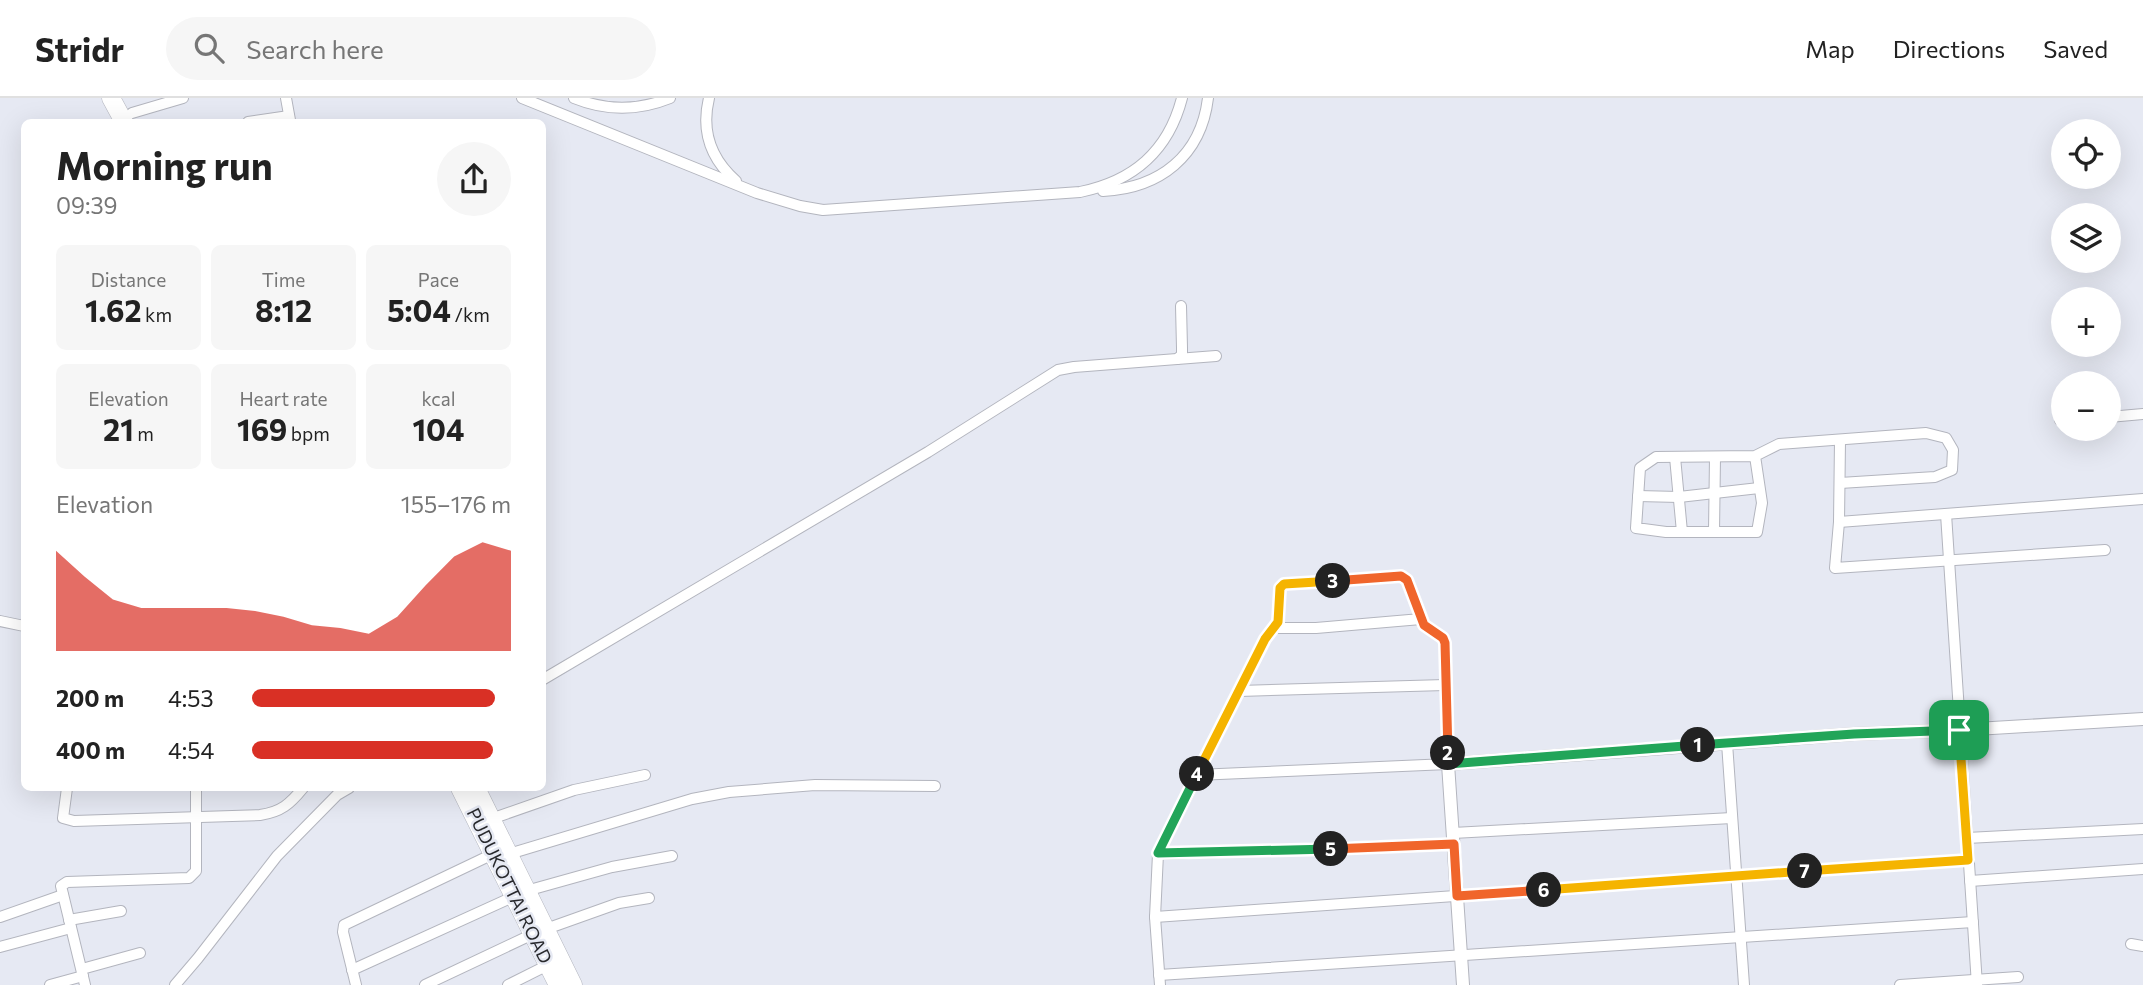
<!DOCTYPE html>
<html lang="en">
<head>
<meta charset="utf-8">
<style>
  :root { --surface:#fff; --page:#f6f6f6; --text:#222; --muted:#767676; --line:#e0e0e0; --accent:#d93025 }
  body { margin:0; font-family:Commissioner,sans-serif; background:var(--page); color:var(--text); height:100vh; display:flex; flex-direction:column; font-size:26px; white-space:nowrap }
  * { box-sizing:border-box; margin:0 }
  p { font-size:23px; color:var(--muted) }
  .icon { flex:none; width:38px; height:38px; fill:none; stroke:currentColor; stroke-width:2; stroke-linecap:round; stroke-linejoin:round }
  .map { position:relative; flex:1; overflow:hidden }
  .panel { position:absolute; left:21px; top:21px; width:525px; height:672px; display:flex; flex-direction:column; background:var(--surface); border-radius:10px; box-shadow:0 7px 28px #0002 }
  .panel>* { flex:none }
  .controls { position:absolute; left:2051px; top:21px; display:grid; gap:14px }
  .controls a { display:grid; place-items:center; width:70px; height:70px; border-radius:50%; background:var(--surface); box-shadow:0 7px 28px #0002; font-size:35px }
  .pin { position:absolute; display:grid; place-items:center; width:60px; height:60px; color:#fff; margin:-30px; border-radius:14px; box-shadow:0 4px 10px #0006 }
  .km { position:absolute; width:35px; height:35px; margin:-18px; border-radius:50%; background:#222; color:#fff; font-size:19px; line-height:35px; text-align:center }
  .round { display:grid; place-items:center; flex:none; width:74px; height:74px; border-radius:37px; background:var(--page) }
  .headline { display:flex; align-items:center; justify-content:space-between; height:119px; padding:0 35px }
  h1 { font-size:38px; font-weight:700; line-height:52px }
  .figures { display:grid; grid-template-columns:repeat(3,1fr); gap:10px; height:119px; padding:7px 35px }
  .figures div { display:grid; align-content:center; border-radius:10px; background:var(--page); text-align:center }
  .figures b { font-size:30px; font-weight:700 }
  .figures small { font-size:19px; font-weight:400 }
  .figures p { font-size:19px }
  .chart { height:196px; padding:14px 35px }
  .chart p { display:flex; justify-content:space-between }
  .chart svg { width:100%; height:126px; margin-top:7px; fill:var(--accent); opacity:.7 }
  ul { padding:0 35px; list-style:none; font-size:23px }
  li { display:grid; grid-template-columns:112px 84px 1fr; align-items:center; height:52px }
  li i { height:18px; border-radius:9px; background:var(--accent) }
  header { display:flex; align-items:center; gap:42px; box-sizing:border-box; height:98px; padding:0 35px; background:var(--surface); border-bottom:2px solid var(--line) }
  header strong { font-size:33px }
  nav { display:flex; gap:38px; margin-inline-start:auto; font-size:24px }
  .search { width:490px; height:63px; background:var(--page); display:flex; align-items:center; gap:18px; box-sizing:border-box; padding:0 24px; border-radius:38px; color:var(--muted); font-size:26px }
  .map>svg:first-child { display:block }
</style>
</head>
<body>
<header>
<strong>Stridr</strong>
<div class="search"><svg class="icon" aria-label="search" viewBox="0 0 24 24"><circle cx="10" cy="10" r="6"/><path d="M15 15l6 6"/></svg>Search here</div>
<nav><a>Map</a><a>Directions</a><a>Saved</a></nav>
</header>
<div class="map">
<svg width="2143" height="887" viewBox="0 0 2143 887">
  <rect width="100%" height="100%" fill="#e6e9f3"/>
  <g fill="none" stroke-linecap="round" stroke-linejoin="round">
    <defs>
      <g id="minor">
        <polyline points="286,0 290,22"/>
        <path d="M522,0L757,95L800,108L823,112L1080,94C1133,83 1168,54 1182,0"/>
        <path d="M574,0C606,13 638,13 670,0"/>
        <path d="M709,0C701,33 711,61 736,83"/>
        <polyline points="132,15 183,0"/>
        <polyline points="248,24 289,18"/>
        <path d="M1103,93C1160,90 1201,58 1208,0"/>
        <polyline points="1177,261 1216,258"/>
        <polyline points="2109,319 2143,316"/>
        <polyline points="2060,322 2063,321"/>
        <polyline points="1840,343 1839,424 1835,470 2105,452"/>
        <polyline points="1755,358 1762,405 1757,434 1666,434 1636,430 1640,370 1656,359 1755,358 1779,346 1926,335 1946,340 1953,352 1952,372 1935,379 1840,385"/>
        <polyline points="1675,359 1682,434"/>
        <polyline points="1638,398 1679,399 1759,390"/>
        <polyline points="1946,416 1977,887"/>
        <polyline points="1839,424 2143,401"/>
        <polyline points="1714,434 1715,359"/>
        <polyline points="0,523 24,528"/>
        <polyline points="1275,530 1316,530 1421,521"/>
        <polyline points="542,582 928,354 1058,272 1074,269 1177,261 1182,257 1182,250 1181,208"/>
        <polyline points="1239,593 1445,587"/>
        <polyline points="1727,645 1744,887"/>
        <path d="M67,690L63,720L74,723L260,717C281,714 290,706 303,690"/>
        <polyline points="491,721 574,692 645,677"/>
        <polyline points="1453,735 1732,720"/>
        <polyline points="1967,740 2143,731"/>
        <polyline points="509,756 692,701 729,694 815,687 935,688"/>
        <polyline points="1158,756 1454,746"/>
        <polyline points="1970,783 2143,771"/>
        <polyline points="0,819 63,797"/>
        <polyline points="1155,819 1968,762"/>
        <polyline points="69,822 121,813"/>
        <polyline points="546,831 619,805 649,800"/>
        <polyline points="2131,846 2143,848"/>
        <polyline points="0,849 71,830"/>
        <polyline points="82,871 140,855"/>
        <polyline points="352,872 526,793 612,769 672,758"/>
        <polyline points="1159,877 1973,824"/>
        <polyline points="50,887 83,878"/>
        <polyline points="85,887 61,788 67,784 189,780 196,773 196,690"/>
        <polyline points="175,887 198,860 277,758 337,697 349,690"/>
        <polyline points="356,887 343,834 344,827 493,756"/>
        <polyline points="425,887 533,836"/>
        <polyline points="508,887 548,867"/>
        <polyline points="1160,887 1155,819 1158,756 1265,541 1278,524 1280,490 1284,486 1401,478 1407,482 1424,527 1443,540 1445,545 1448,666 1196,677"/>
        <polyline points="1900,887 2018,879"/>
      </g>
      <polyline id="tertiary" points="1463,887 1448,666 1854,636 1959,632 2143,621"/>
      <g id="trunk">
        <polyline points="111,0 124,24"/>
        <polyline points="460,690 558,887"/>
        <polyline points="476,690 573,887"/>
      </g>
    </defs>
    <use href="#minor" stroke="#b3b5be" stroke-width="12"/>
    <use href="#tertiary" stroke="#b3b5be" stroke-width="14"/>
    <use href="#trunk" stroke="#b3b5be" stroke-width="19"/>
    <use href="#minor" stroke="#fff" stroke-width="10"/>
    <use href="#tertiary" stroke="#fff" stroke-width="12"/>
    <use href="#trunk" stroke="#fff" stroke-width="18"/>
  </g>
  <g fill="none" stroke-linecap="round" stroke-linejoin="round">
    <defs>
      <polyline id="split-1" points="1698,647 1854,636 1959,632"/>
      <polyline id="split-2" points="1448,655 1448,666 1698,647"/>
      <polyline id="split-3" points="1333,483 1401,478 1407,482 1424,527 1443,540 1445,545 1448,655"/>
      <polyline id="split-4" points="1197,676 1265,541 1278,524 1280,490 1284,486 1333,483"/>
      <polyline id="split-5" points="1197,676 1158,755 1331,751"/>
      <polyline id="split-6" points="1331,751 1454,746 1457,798 1544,792"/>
      <polyline id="split-7" points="1544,792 1805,773"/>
      <polyline id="split-8" points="1805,773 1968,762 1959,632"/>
    </defs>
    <use href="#split-1" stroke="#fff" stroke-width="14"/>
    <use href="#split-2" stroke="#fff" stroke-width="14"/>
    <use href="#split-3" stroke="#fff" stroke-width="14"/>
    <use href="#split-4" stroke="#fff" stroke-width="14"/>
    <use href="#split-5" stroke="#fff" stroke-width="14"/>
    <use href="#split-6" stroke="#fff" stroke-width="14"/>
    <use href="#split-7" stroke="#fff" stroke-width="14"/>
    <use href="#split-8" stroke="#fff" stroke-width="14"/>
    <use href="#split-1" stroke="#22a559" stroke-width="9"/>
    <use href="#split-2" stroke="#22a559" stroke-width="9"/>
    <use href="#split-3" stroke="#f0652b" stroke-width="9"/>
    <use href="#split-4" stroke="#f5b400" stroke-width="9"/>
    <use href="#split-5" stroke="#22a559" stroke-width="9"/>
    <use href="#split-6" stroke="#f0652b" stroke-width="9"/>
    <use href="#split-7" stroke="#f5b400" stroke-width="9"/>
    <use href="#split-8" stroke="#f5b400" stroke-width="9"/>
  </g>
  <g text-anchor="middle" stroke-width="5" stroke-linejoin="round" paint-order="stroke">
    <g font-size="18" fill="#28292d" stroke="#e6e9f3">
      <text transform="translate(509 788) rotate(64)" y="6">PUDUKOTTAI ROAD</text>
    </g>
  </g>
</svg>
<div class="controls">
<a><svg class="icon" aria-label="locate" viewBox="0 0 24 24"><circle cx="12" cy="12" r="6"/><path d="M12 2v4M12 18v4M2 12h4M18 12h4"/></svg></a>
<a><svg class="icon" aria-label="layers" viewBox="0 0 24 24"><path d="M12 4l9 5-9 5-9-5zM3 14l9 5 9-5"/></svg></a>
<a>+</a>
<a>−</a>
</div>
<div class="pin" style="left:1959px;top:632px;background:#1e9e55"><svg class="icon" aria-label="arrive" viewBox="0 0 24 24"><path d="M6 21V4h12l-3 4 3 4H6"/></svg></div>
<b class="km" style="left:1698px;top:647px">1</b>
<b class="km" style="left:1448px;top:655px">2</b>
<b class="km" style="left:1333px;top:483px">3</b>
<b class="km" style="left:1197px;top:676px">4</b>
<b class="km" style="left:1331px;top:751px">5</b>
<b class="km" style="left:1544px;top:792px">6</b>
<b class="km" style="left:1805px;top:773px">7</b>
<section class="panel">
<div class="headline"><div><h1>Morning run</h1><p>09:39</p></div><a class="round"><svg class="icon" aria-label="share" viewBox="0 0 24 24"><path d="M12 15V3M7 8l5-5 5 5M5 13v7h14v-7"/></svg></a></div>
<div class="figures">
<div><p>Distance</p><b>1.62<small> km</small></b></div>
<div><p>Time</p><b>8:12</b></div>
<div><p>Pace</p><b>5:04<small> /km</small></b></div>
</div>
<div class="figures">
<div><p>Elevation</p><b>21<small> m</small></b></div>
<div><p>Heart rate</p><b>169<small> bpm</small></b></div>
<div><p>kcal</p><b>104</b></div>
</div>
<div class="chart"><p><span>Elevation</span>155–176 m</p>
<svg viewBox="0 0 160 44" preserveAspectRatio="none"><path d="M0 44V9L10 18L20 26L30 29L40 29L50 29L60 29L70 30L80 32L90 35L100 36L110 38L120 32L130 21L140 11L150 6L160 9V44z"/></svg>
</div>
<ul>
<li><b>200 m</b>4:53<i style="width:94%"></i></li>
<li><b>400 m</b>4:54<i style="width:93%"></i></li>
</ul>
</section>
</div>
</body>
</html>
